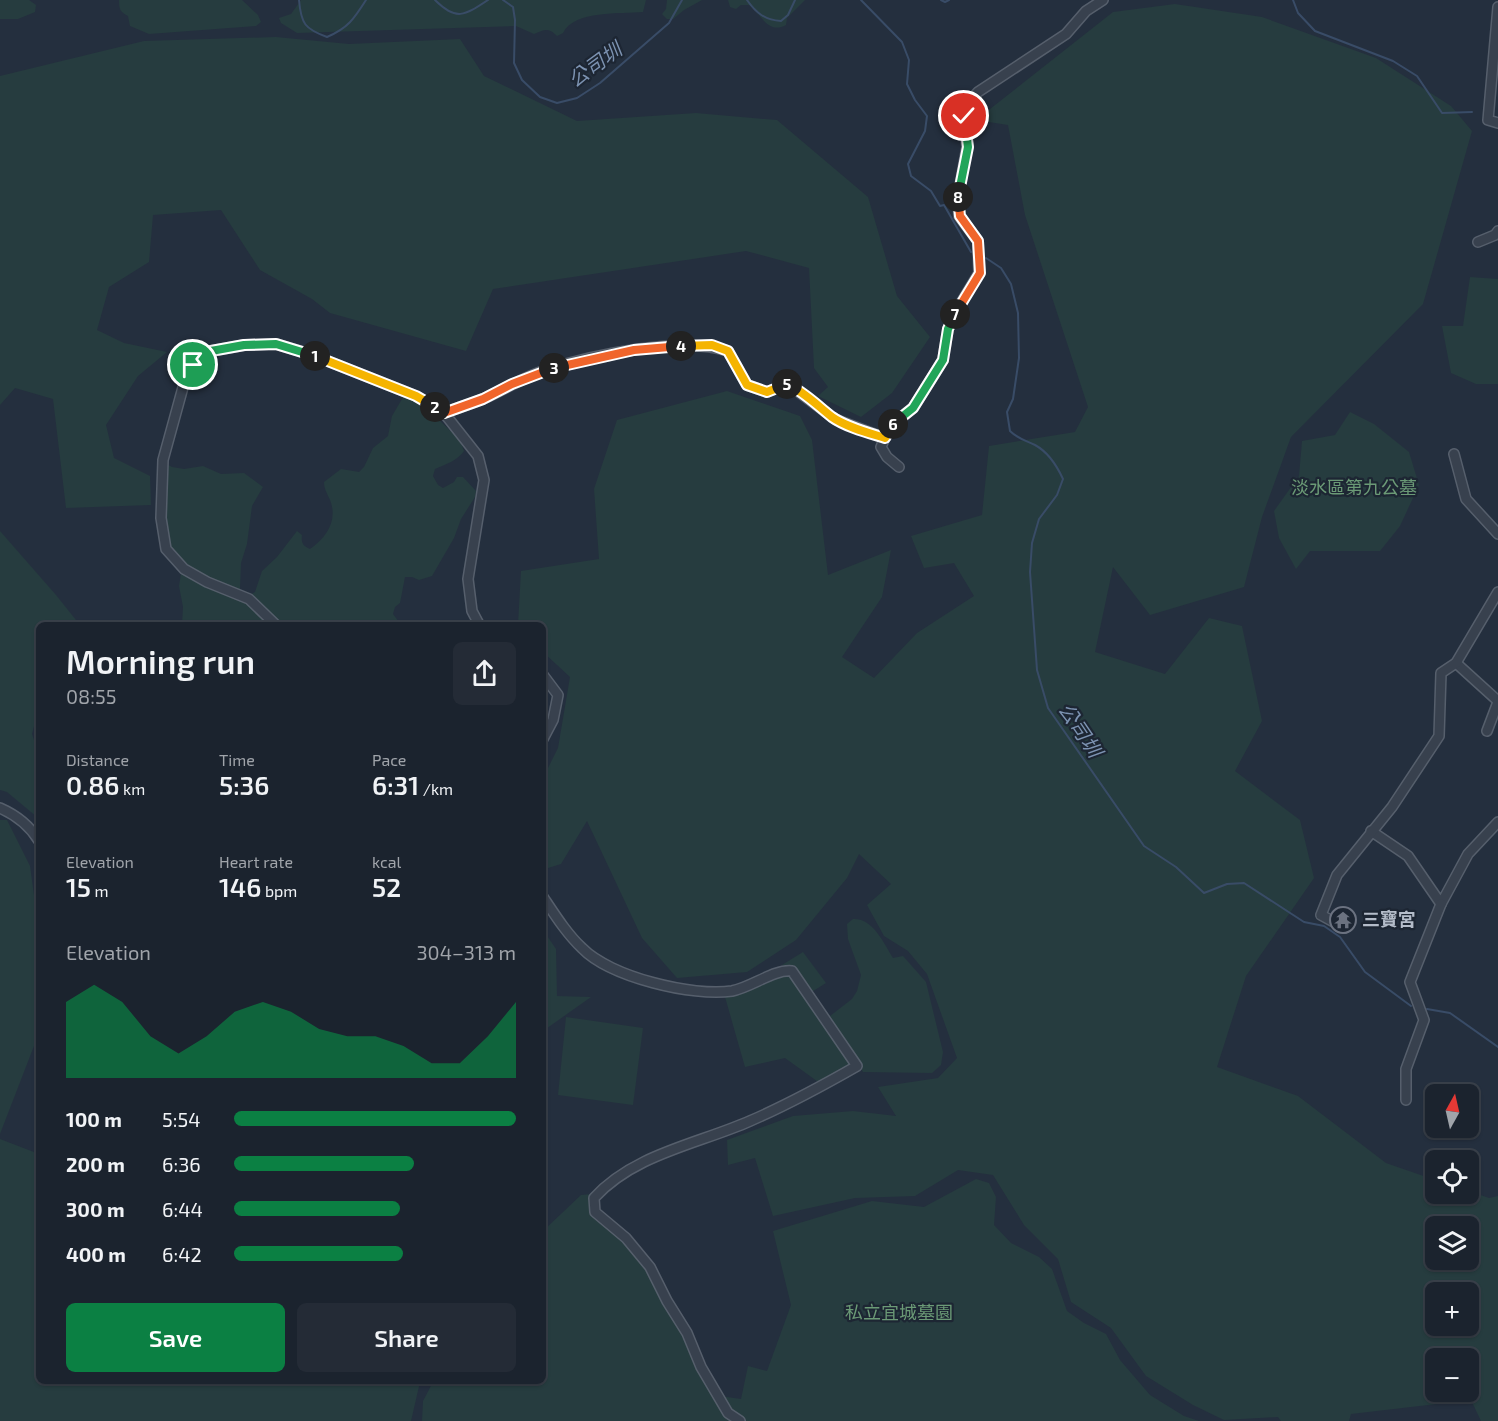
<!DOCTYPE html>
<html lang="en">
<head>
<meta charset="utf-8">
<style>
  :root { --surface:#1b232e; --page:#242b36; --text:#f1f3f6; --muted:#a0a4aa; --line:#39404a; --accent:#0b8043 }
  body { margin:0; font-family:"Exo 2","Noto Sans TC",sans-serif; background:var(--page); color:var(--text); height:100vh; display:flex; flex-direction:column; font-size:22px; white-space:nowrap }
  * { box-sizing:border-box; margin:0 }
  p { font-size:20px; color:var(--muted) }
  .icon { flex:none; width:33px; height:33px; fill:none; stroke:currentColor; stroke-width:2; stroke-linecap:round; stroke-linejoin:round }
  .map { position:relative; flex:1; overflow:hidden }
  .sheet { position:absolute; left:36px; top:622px; width:510px; height:762px; display:flex; flex-direction:column; background:var(--surface); border-radius:9px; box-shadow:0 2px 4px #0004,0 0 0 2px var(--line) }
  .sheet>* { flex:none }
  .needle { width:39px; rotate:8deg }
  .tools { position:absolute; left:1425px; top:1084px; display:grid; gap:12px }
  .tools a { display:grid; place-items:center; width:54px; height:54px; border-radius:9px; background:var(--surface); box-shadow:0 2px 4px #0004,0 0 0 2px var(--line); font-size:30px }
  .pin { position:absolute; display:grid; place-items:center; width:51px; height:51px; color:#fff; margin:-26px; border:3px solid #fff; border-radius:50%; box-shadow:0 2px 6px #0007 }
  .km { position:absolute; width:30px; height:30px; margin:-15px; border-radius:50%; background:#222; color:#fff; font-size:16px; line-height:30px; text-align:center }
  .round { display:grid; place-items:center; flex:none; width:63px; height:63px; border-radius:9px; background:var(--page) }
  .overview { display:flex; align-items:center; justify-content:space-between; height:102px; padding:0 30px }
  h1 { font-size:33px; font-weight:600; line-height:45px }
  .figures { display:grid; grid-template-columns:repeat(3,1fr); gap:9px; height:102px; padding:6px 30px }
  .figures div { display:grid; align-content:center }
  .figures b { font-size:26px; font-weight:600 }
  .figures small { font-size:16px; font-weight:400 }
  .figures p { font-size:16px }
  .chart { height:168px; padding:12px 30px }
  .chart p { display:flex; justify-content:space-between }
  .chart svg { width:100%; height:108px; margin-top:6px; fill:var(--accent); opacity:.7 }
  .action { display:flex; gap:12px; margin-top:auto; padding:12px 30px }
  .action a { flex:1; height:69px; border-radius:9px; background:var(--accent); color:#fff; font-size:24px; font-weight:600; line-height:69px; text-align:center }
  .action a+a { background:var(--page); color:var(--text) }
  ul { padding:0 30px; list-style:none; font-size:20px }
  li { display:grid; grid-template-columns:96px 72px 1fr; align-items:center; height:45px }
  li i { height:15px; border-radius:8px; background:var(--accent) }
  .map>svg:first-child { display:block }
</style>
</head>
<body>
<div class="map">
<svg width="1498" height="1421" viewBox="0 0 1498 1421">
  <rect width="100%" height="100%" fill="#242f3e"/>
  <g fill="#263c3f" fill-rule="evenodd">
    <polygon points="0,0 29,0 36,5 35,12 18,19 0,19"/>
    <path d="M119,0H242L258,15L261,22L256,26L149,34L130,26L128,16C120,12 119,9 119,0Z"/>
    <path d="M301,0H646L643,12C621,14 574,10 563,33L557,36C548,27 544,30 534,34L516,26L297,33L281,23L279,18L291,14Z"/>
    <polygon points="667,0 702,0 684,10 673,19 667,19 662,14 666,9"/>
    <path d="M728,0H805L787,18L786,25C767,35 761,13 749,5H741L736,9L730,7Z"/>
    <path d="M1175,4L1262,17L1376,58L1451,106L1472,131L1423,304L1291,437L1262,517L1244,587L1150,615L1113,567L1095,652L1165,674L1209,618L1242,626L1262,721L1235,771L1300,820L1314,878L1246,976L1217,1067L1298,1096L1386,1163L1435,1180L1436,1194H1468L1469,1191L1489,1198L1498,1196V1421H1481L1471,1400L1351,1414L1349,1421H1281L1278,1417L1224,1420L1193,1405L1146,1376L1111,1328L1071,1302L1058,1259L1024,1225L993,1175L958,1170L915,1196L855,1198L773,1216L755,1158L728,1165L727,1140L793,1116L853,1111L896,1116L878,1087L938,1078L957,1058L927,974L908,951L884,936L867,905L891,884L859,854L847,878L796,940L747,972L677,978L642,938L587,821L561,864L545,869L543,865V778L558,748L570,677L543,652V626L518,625L521,571L599,559L594,489L617,420L727,391L800,416L812,440L828,575L891,550L882,597L842,657L874,678L917,633L974,596L954,563L924,568L911,536L982,515L989,446L1075,432L1088,407L1025,215L1008,125L976,120L1113,12ZM1436,1227H1468V1260H1436ZM1436,1293H1468V1326H1436ZM1436,1359H1468V1392H1436Z"/>
    <polygon points="276,37 349,44 460,39 484,76 577,121 696,113 777,120 868,197 897,296 930,337 892,393 861,417 818,396 828,387 814,368 809,268 746,251 493,289 466,351 330,313 312,299 260,270 221,210 153,215 149,262 109,287 97,330 124,343 167,352 138,376 106,425 114,458 150,476 151,505 66,508 53,399 15,388 0,405 0,76 144,41"/>
    <polygon points="1470,277 1498,279 1498,384 1476,384 1451,373 1442,326 1463,326"/>
    <path d="M405,394L416,398L460,440L464,451C457,461 446,464 435,469L433,476L438,485L443,488L454,482L457,477H463L476,491L475,497L461,519L454,538L432,576L419,580L412,577H405L400,603L395,607L393,614L402,626L182,625L183,607L179,586L182,567L162,542L165,463L172,467L184,469L203,466L221,474L244,473L263,487L252,506L247,544L241,563L240,589L237,594L245,598L255,592L262,571L277,557L297,531L302,535C301,543 303,546 310,549C327,537 338,520 330,500C327,493 324,489 324,482L341,469L359,472L364,467L373,448L388,436L392,416Z"/>
    <polygon points="1350,412 1374,424 1409,452 1419,485 1400,526 1380,551 1310,551 1296,569 1279,538 1274,511 1299,476 1302,441 1335,435"/>
    <polygon points="0,531 56,595 80,625 39,626 39,707 32,734 39,755 39,815 37,817 7,792 0,790"/>
    <polygon points="0,820 7,820 30,866 36,909 39,912 39,1033 0,1134"/>
    <path d="M853,919C873,918 883,942 893,958L903,956L926,982L943,1052L941,1065L932,1073L863,1072L830,1016L852,999L857,991L861,975L848,939L847,924Z"/>
    <polygon points="543,930 556,949 557,996 591,997 543,1031"/>
    <polygon points="803,952 826,983 810,993 793,968 782,965"/>
    <polygon points="789,972 854,1066 821,1084 785,1058 745,1067 725,997"/>
    <polygon points="566,1017 643,1028 633,1105 558,1095"/>
    <polygon points="0,1139 39,1154 39,1382 420,1382 411,1421 0,1421"/>
    <polygon points="976,1179 989,1183 996,1197 994,1225 1011,1243 1039,1257 1052,1269 1067,1311 1084,1323 1106,1334 1120,1360 1150,1395 1184,1416 1199,1421 422,1421 423,1401 433,1382 543,1382 543,1231 581,1195 592,1194 592,1208 622,1239 647,1268 684,1336 713,1395 741,1399 748,1366 767,1371 791,1305 773,1231 872,1201 924,1207"/>
  </g>
  <g fill="none" stroke-linecap="round" stroke-linejoin="round">
    <g stroke="#394c67" stroke-width="2">
      <path d="M299,0C301,24 305,29 327,37C348,28 354,19 366,0"/>
      <path d="M435,0C456,21 464,16 488,0"/>
      <polyline points="503,0 513,7 515,20 514,63 522,80 540,97 557,103 577,98 600,83 669,23 682,0"/>
      <path d="M747,0C756,13 765,20 781,21L788,15L795,0"/>
      <polyline points="861,0 902,42 909,60 907,84 915,100 927,116 925,131 908,164 911,176 931,191 940,206 944,205 971,252"/>
      <polyline points="941,0 945,2 949,0"/>
      <polyline points="1293,0 1298,13 1315,31 1393,61 1417,76 1442,113 1472,112"/>
      <path d="M986,258L1001,268L1011,284L1018,313L1019,358L1013,399L1007,412L1010,431C1018,439 1025,440 1035,445C1048,452 1057,466 1063,479L1057,495L1039,519L1032,543L1030,572L1037,670L1048,708L1144,846L1176,867L1204,893L1227,884L1244,883L1304,922L1324,926L1340,937L1365,972L1411,1006"/>
      <polyline points="1427,1009 1450,1013 1498,1047"/>
    </g>
    <defs>
      <g id="minor">
        <polyline points="1498,7 1488,120 1498,123"/>
        <polyline points="1478,242 1495,235 1498,231"/>
        <path d="M444,413C457,408 471,404 483,399C505,389 524,377 546,370C593,355 682,336 728,351L747,385L767,392L788,384L835,419L885,438"/>
        <polyline points="1454,454 1466,499 1498,534"/>
        <polyline points="899,467 887,457 881,447 890,426 913,408 943,360 948,329 961,303 979,273 978,241 959,216 958,197 967,147 964,116 968,103 978,92 1066,34 1086,11 1103,0"/>
        <polyline points="277,626 249,599 207,582 184,569 166,549 161,518 163,460 185,380 193,365 211,351 245,345 276,344 310,354 416,396 444,413 478,456 484,480 468,579 472,611 480,626"/>
        <polyline points="1456,663 1498,701"/>
        <polyline points="543,675 558,695 553,720 543,739"/>
        <polyline points="1487,731 1498,702"/>
        <path d="M0,808C16,815 30,826 39,841"/>
        <polyline points="1371,831 1408,856 1441,904 1468,854 1498,822"/>
        <path d="M543,897C555,915 567,934 582,948C610,977 693,997 732,991C752,987 774,969 792,971L857,1066C822,1086 787,1105 750,1121C698,1144 634,1154 594,1198L595,1212L626,1238L650,1267L667,1301L687,1333L701,1367L728,1413L740,1421"/>
        <polyline points="1345,928 1321,915 1337,875 1392,807 1439,736 1441,673 1456,663 1498,592"/>
        <polyline points="1406,1100 1406,1069 1424,1020 1410,982 1441,904"/>
      </g>
    </defs>
    <use href="#minor" stroke="#565f6c" stroke-width="12"/>
    <use href="#minor" stroke="#38414e" stroke-width="9"/>
  </g>
  <g fill="none" stroke-linecap="round" stroke-linejoin="round">
    <defs>
      <polyline id="split-1" points="193,365 211,351 244,345 276,344 315,356"/>
      <polyline id="split-2" points="315,356 416,396 435,407"/>
      <polyline id="split-3" points="435,407 444,413 483,399 512,384 554,368"/>
      <polyline id="split-4" points="554,368 634,350 681,346"/>
      <polyline id="split-5" points="681,346 712,345 728,351 747,385 767,392 787,384"/>
      <path id="split-6" d="M787,384C803,391 818,406 832,417C846,427 869,433 885,438L893,424"/>
      <polyline id="split-7" points="893,424 913,408 943,360 948,329 955,314"/>
      <polyline id="split-8" points="955,314 980,273 978,241 960,216 958,197"/>
      <polyline id="split-9" points="958,197 968,147 964,116"/>
    </defs>
    <use href="#split-1" stroke="#fff" stroke-width="12"/>
    <use href="#split-2" stroke="#fff" stroke-width="12"/>
    <use href="#split-3" stroke="#fff" stroke-width="12"/>
    <use href="#split-4" stroke="#fff" stroke-width="12"/>
    <use href="#split-5" stroke="#fff" stroke-width="12"/>
    <use href="#split-6" stroke="#fff" stroke-width="12"/>
    <use href="#split-7" stroke="#fff" stroke-width="12"/>
    <use href="#split-8" stroke="#fff" stroke-width="12"/>
    <use href="#split-9" stroke="#fff" stroke-width="12"/>
    <use href="#split-1" stroke="#22a559" stroke-width="8"/>
    <use href="#split-2" stroke="#f5b400" stroke-width="8"/>
    <use href="#split-3" stroke="#f0652b" stroke-width="8"/>
    <use href="#split-4" stroke="#f0652b" stroke-width="8"/>
    <use href="#split-5" stroke="#f5b400" stroke-width="8"/>
    <use href="#split-6" stroke="#f5b400" stroke-width="8"/>
    <use href="#split-7" stroke="#22a559" stroke-width="8"/>
    <use href="#split-8" stroke="#f0652b" stroke-width="8"/>
    <use href="#split-9" stroke="#22a559" stroke-width="8"/>
  </g>
  <defs>
    <symbol id="temple-ring" viewBox="-11 -11 22 22"><circle r="9.5" fill="#1d2633" stroke="#6b7280" stroke-width="1.5"/><path d="M0-6L5-2H3V0L6.5 2.5H4V6H1.5V3h-3V6H-4V2.5H-6.5L-3 0V-2H-5Z" fill="#6b7280"/></symbol>
  </defs>
  <g fill-rule="evenodd">
    <use href="#temple-ring" x="1328" y="905" width="30" height="30"/>
  </g>
  <g text-anchor="middle" stroke-width="4.5" stroke-linejoin="round" paint-order="stroke">
    <g font-size="18" fill="#6b9a76" stroke="#1d2633">
      <text x="1354" y="494">淡水區第九公墓</text>
      <text x="899" y="1319">私立宜城墓園</text>
    </g>
    <g font-size="18" font-weight="bold" fill="#b4bcc9" stroke="#1d2633" text-anchor="start">
      <text x="1362" y="926">三寶宮</text>
    </g>
    <g font-size="20" font-style="italic" fill="#7c92b1" stroke="#1d2633">
      <text transform="translate(595 65) rotate(-36)" y="7">公司圳</text>
      <text transform="translate(1080 730) rotate(56)" y="7">公司圳</text>
    </g>
  </g>
</svg>
<div class="tools">
<a><svg class="needle" viewBox="-14 -14 28 28"><path d="M0-13l5 13h-10z" fill="#e53935"/><path d="M0 13l5-13h-10z" fill="#a0a4aa"/></svg></a>
<a><svg class="icon" aria-label="locate" viewBox="0 0 24 24"><circle cx="12" cy="12" r="6"/><path d="M12 2v4M12 18v4M2 12h4M18 12h4"/></svg></a>
<a><svg class="icon" aria-label="layers" viewBox="0 0 24 24"><path d="M12 4l9 5-9 5-9-5zM3 14l9 5 9-5"/></svg></a>
<a>+</a>
<a>−</a>
</div>
<div class="pin" style="left:193px;top:365px;background:#1e9e55"><svg class="icon" aria-label="arrive" viewBox="0 0 24 24"><path d="M6 21V4h12l-3 4 3 4H6"/></svg></div>
<div class="pin" style="left:964px;top:116px;background:#d93025"><svg class="icon" aria-label="check" viewBox="0 0 24 24"><path d="M5 12l5 5 9-10"/></svg></div>
<b class="km" style="left:315px;top:356px">1</b>
<b class="km" style="left:435px;top:407px">2</b>
<b class="km" style="left:554px;top:368px">3</b>
<b class="km" style="left:681px;top:346px">4</b>
<b class="km" style="left:787px;top:384px">5</b>
<b class="km" style="left:893px;top:424px">6</b>
<b class="km" style="left:955px;top:314px">7</b>
<b class="km" style="left:958px;top:197px">8</b>
<section class="sheet">
<div class="overview"><div><h1>Morning run</h1><p>08:55</p></div><a class="round"><svg class="icon" aria-label="share" viewBox="0 0 24 24"><path d="M12 15V3M7 8l5-5 5 5M5 13v7h14v-7"/></svg></a></div>
<div class="figures">
<div><p>Distance</p><b>0.86<small> km</small></b></div>
<div><p>Time</p><b>5:36</b></div>
<div><p>Pace</p><b>6:31<small> /km</small></b></div>
</div>
<div class="figures">
<div><p>Elevation</p><b>15<small> m</small></b></div>
<div><p>Heart rate</p><b>146<small> bpm</small></b></div>
<div><p>kcal</p><b>52</b></div>
</div>
<div class="chart"><p><span>Elevation</span>304–313 m</p>
<svg viewBox="0 0 160 44" preserveAspectRatio="none"><path d="M0 44V13L10 6L20 13L30 27L40 34L50 27L60 17L70 13L80 17L90 24L100 27L110 27L120 31L130 38L140 38L150 27L160 13V44z"/></svg>
</div>
<ul>
<li><b>100 m</b>5:54<i style="width:100%"></i></li>
<li><b>200 m</b>6:36<i style="width:64%"></i></li>
<li><b>300 m</b>6:44<i style="width:59%"></i></li>
<li><b>400 m</b>6:42<i style="width:60%"></i></li>
</ul>
<div class="action"><a>Save</a><a>Share</a></div>
</section>
</div>
</body>
</html>
